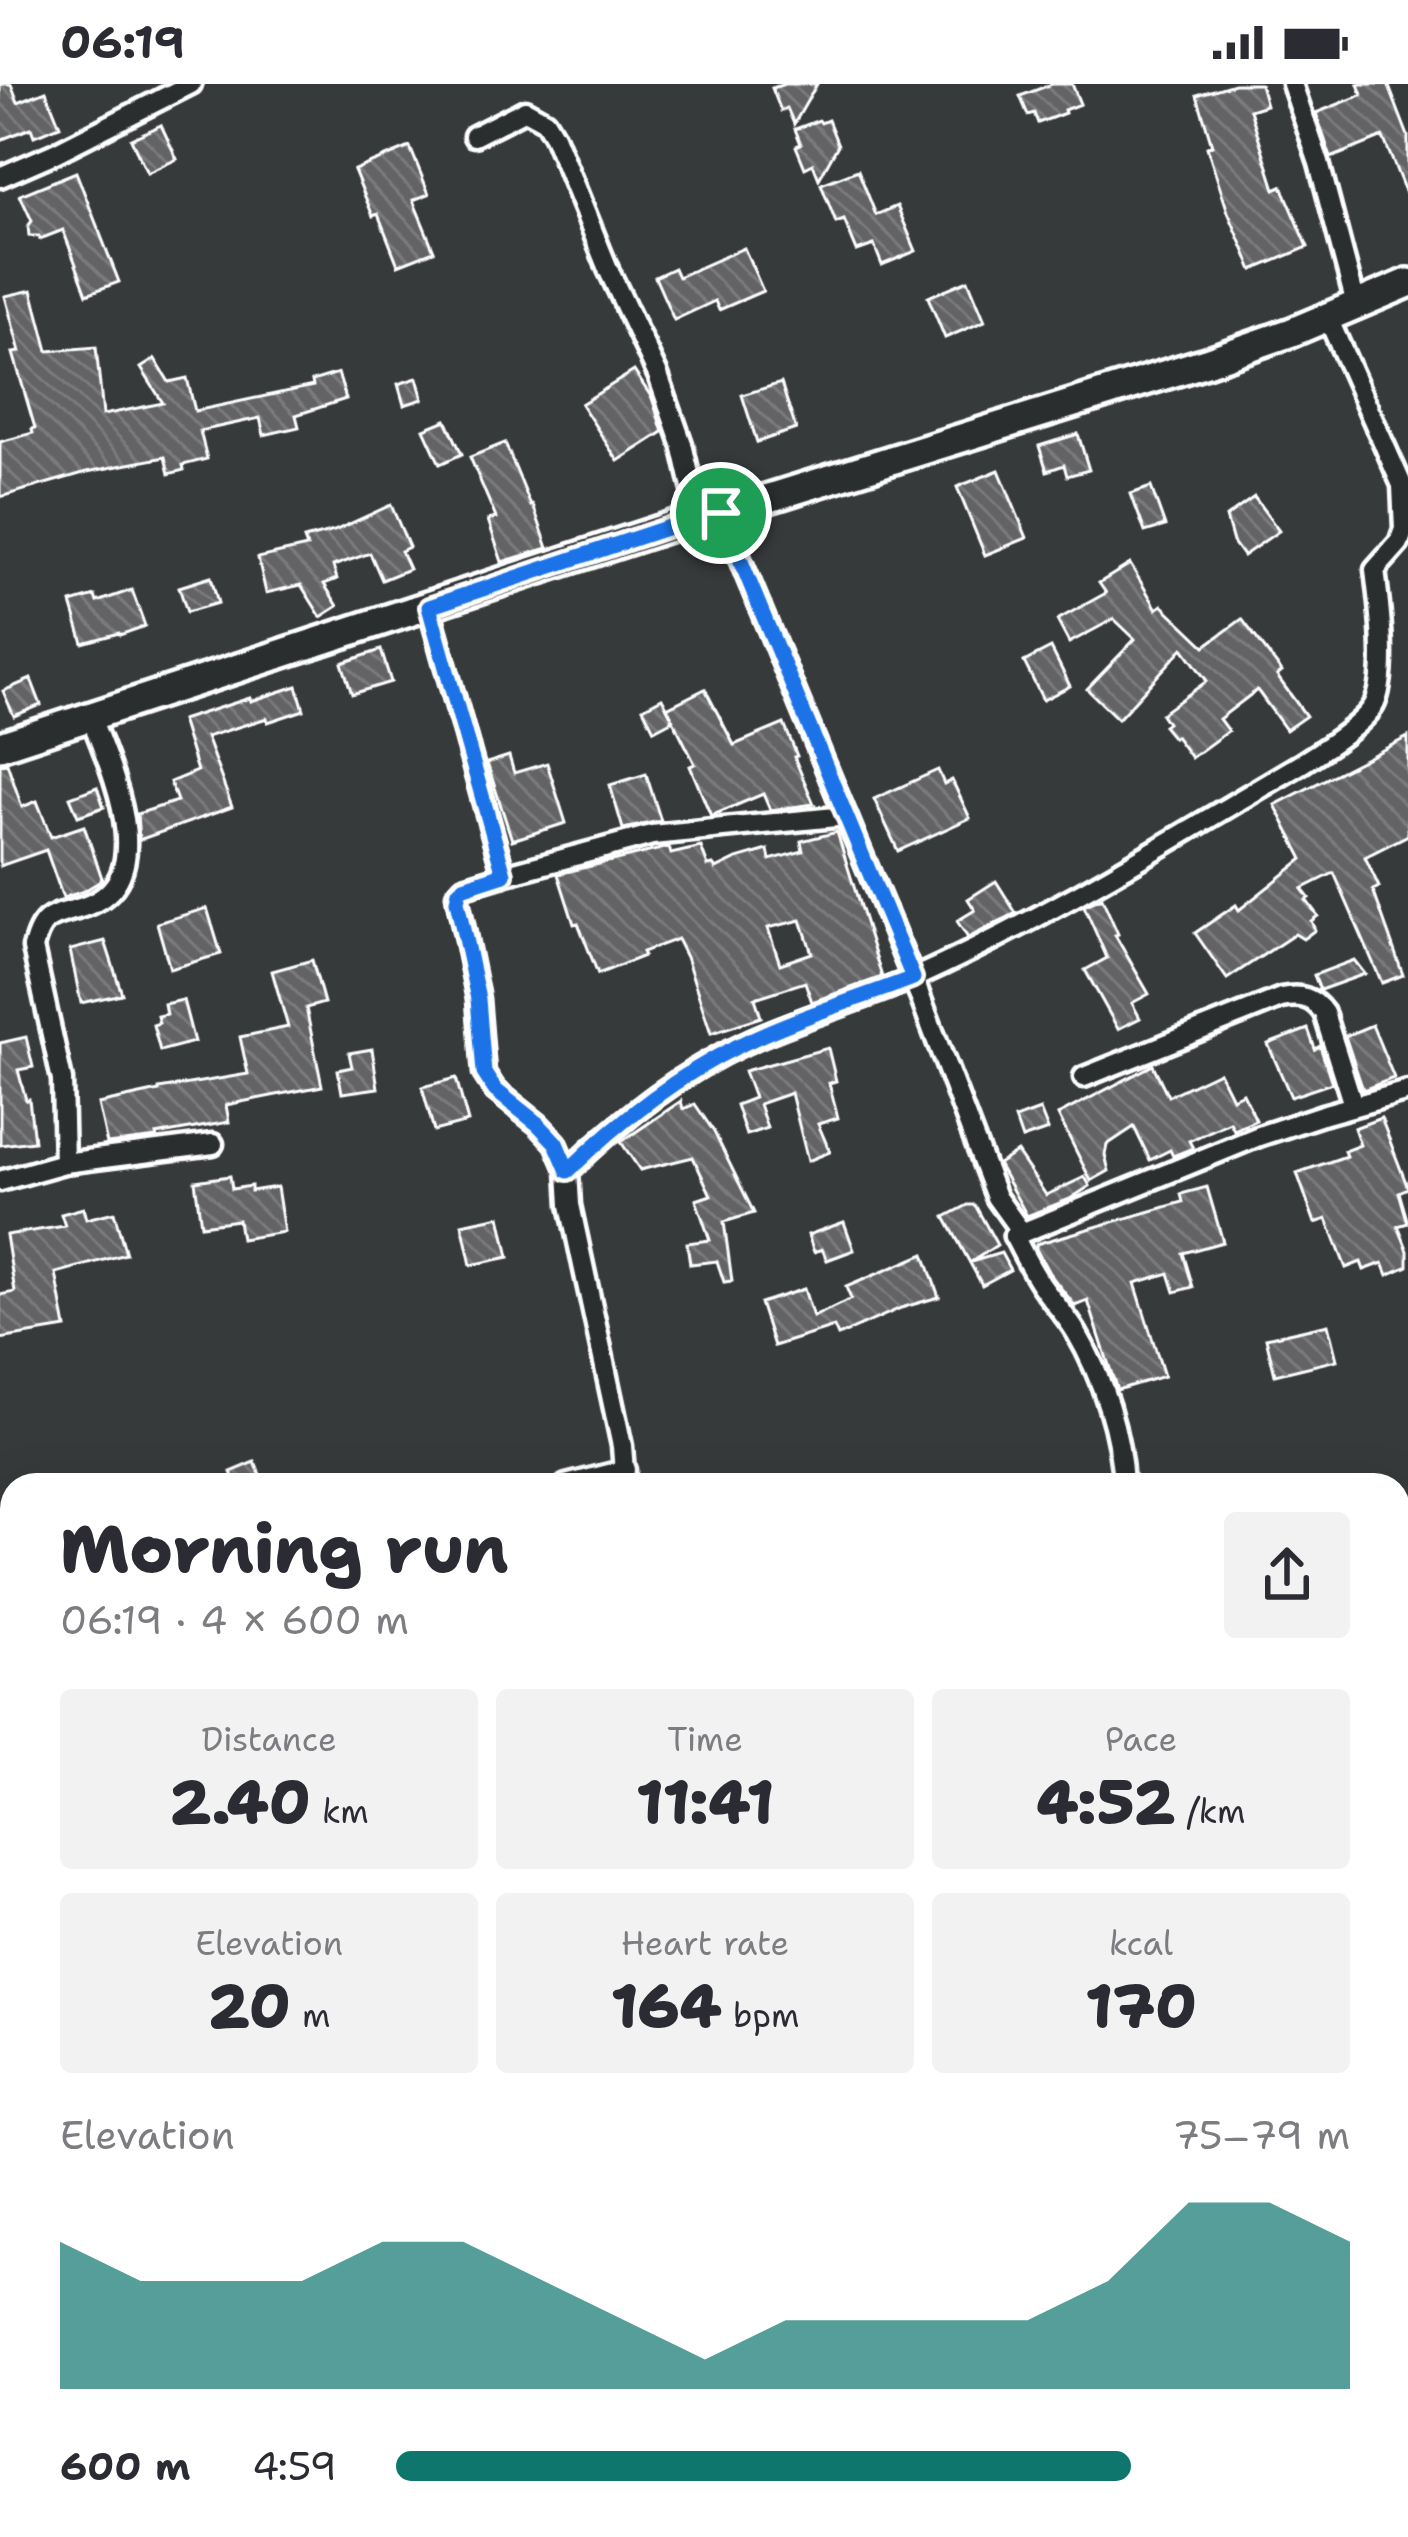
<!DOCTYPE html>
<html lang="en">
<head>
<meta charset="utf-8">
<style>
  :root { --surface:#fff; --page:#f2f2f3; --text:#2b2b33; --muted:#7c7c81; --accent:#0f766e }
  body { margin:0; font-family:"Shantell Sans",sans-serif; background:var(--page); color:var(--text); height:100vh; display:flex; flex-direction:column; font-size:45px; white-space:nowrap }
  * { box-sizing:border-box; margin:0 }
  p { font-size:39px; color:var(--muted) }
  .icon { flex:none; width:66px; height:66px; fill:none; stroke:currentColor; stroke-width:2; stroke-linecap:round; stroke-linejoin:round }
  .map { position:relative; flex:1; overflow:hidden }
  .sheet { position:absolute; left:0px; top:1389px; width:1410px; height:1065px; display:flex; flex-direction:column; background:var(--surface); border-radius:36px 36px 0 0; box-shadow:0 12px 48px #0002 }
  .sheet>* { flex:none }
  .pin { position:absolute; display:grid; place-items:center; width:102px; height:102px; color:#fff; margin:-51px; border:6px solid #fff; border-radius:50%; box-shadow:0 3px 12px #0007 }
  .round { display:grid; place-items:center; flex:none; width:126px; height:126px; border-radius:12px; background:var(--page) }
  .headline { display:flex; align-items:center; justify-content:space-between; height:204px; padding:0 60px }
  h1 { font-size:66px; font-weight:800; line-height:90px }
  .metrics { display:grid; grid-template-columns:repeat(3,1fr); gap:18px; height:204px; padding:12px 60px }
  .metrics div { display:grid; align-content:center; border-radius:12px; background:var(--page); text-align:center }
  .metrics b { font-size:60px; font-weight:800 }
  .metrics small { font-size:33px; font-weight:400 }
  .metrics p { font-size:33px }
  .chart { height:336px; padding:24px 60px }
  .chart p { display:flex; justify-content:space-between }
  .chart svg { width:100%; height:216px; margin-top:12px; fill:var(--accent); opacity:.7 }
  ul { padding:0 60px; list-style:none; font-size:39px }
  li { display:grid; grid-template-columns:192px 144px 1fr; align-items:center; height:90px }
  li i { height:30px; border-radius:15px; background:var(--accent) }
  .status { display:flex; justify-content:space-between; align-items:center; height:84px; padding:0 60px; background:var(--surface); direction:ltr }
  .status svg { height:33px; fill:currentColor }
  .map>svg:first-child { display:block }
</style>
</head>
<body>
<div class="status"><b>06:19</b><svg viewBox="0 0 49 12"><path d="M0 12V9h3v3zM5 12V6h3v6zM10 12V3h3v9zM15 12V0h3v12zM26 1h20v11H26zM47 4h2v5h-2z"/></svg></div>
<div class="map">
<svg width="1408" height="2453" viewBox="0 0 1408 2453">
  <defs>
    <pattern id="building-back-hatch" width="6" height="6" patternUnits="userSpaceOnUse" patternTransform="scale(3)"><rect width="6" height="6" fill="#636465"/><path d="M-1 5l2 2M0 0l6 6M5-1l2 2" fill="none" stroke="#7a7b7c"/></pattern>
  </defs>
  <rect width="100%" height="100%" fill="#373a3b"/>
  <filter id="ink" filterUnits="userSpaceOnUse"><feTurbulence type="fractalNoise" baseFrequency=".00833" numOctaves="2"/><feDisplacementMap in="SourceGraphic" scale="24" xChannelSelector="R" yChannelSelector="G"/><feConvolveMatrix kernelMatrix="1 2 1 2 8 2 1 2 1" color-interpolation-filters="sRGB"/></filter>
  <g filter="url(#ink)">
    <g fill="url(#building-back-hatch)" stroke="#fff" stroke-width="3" fill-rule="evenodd">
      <polygon points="0,0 11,0 18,18 46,7 60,42 34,52 31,44 0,56"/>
      <polygon points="785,0 817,0 794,40 787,24 781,27 772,4"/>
      <polygon points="1052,0 1072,0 1080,20 1064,26 1065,29 1038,39 1034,29 1028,31 1020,12"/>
      <polygon points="1234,0 1260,0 1266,21 1250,26 1275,105 1282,102 1308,163 1253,186 1228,128 1207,63 1212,61 1197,11"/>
      <polygon points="1358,0 1388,0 1408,52 1408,115 1383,53 1331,74 1316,29 1362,11"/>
      <polygon points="819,36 821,39 828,36 838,61 819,95 813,80 805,84 796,62 801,60 795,45"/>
      <polygon points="161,41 177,75 147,89 131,55"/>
      <polygon points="410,63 429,110 413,116 434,167 398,181 378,130 373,132 354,86"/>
      <polygon points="858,86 876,131 897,122 916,167 882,181 874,161 857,167 844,136 836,139 821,100"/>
      <polygon points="76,88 119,198 87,210 63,146 40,155 39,152 29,152 28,142 32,137 20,111"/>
      <polygon points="744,164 763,207 719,226 715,217 674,236 655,193 674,184 678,193"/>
      <polygon points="968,196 985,237 945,254 928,213"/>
      <polygon points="32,206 48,267 96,263 103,331 163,319 141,284 155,275 169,298 187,294 195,327 313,302 312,297 338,289 346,315 296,331 299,343 264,351 260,334 200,347 207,375 183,381 184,386 169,390 165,373 87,388 0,413 0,358 33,349 32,345 35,344 13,269 20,268 5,212"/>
      <polygon points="634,287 652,314 663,348 618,377 581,320"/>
      <polygon points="417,294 423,315 404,321 398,300"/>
      <polygon points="781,299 796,345 757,358 742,311"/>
      <polygon points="446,336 462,370 440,380 424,345"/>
      <polygon points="1078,350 1089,386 1067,392 1064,381 1047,387 1039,362"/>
      <polygon points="505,359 531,422 533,421 548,464 502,478 488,436 496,434 470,373"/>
      <polygon points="999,386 1027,454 985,471 957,403"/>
      <polygon points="1151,403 1165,442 1145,448 1131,410"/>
      <polygon points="1254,413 1279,447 1243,472 1233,458 1226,433"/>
      <polygon points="391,421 409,463 401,467 409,485 382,496 370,469 333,482 337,495 324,500 338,522 321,533 301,501 266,509 258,474 307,463 304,455 334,447"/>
      <polygon points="1130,480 1157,525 1162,521 1205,562 1242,535 1282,588 1277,592 1306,632 1286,646 1257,606 1219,635 1228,647 1191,674 1175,652 1173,654 1163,642 1167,639 1161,630 1207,597 1183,564 1118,635 1087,605 1135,555 1114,535 1069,559 1057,536 1106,509 1099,499"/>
      <polygon points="211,493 218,519 187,528 179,503"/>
      <polygon points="132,506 145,542 120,551 119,549 83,559 71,519 95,512 97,518"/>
      <polygon points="1051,564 1070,602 1043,616 1024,578"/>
      <polygon points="381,566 391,598 352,610 342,579"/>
      <polygon points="31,595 41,621 14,632 3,607"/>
      <polygon points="297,602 304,626 268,638 267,634 206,653 232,723 139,756 137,730 177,717 170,698 197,687 181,636 250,614 251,617"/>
      <polygon points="705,605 734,661 784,640 797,672 794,673 814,720 770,726 763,710 711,732 690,682 695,680 673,636 654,646 643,624 662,614 673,635 667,624"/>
      <polygon points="1408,653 1408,751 1365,773 1379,803 1373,806 1403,891 1382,899 1334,789 1302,805 1309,814 1306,816 1318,832 1311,837 1315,846 1303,855 1295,850 1227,895 1195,849 1236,821 1239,826 1303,775 1275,721"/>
      <polygon points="509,672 514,689 547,679 566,739 512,756 487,679"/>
      <polygon points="7,679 22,723 37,717 51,753 84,742 102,794 99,798 84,807 63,814 46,766 0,782 0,680"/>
      <polygon points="938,686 944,700 952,696 970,734 898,767 874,715"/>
      <polygon points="646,690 661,737 623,745 610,701"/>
      <polygon points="97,703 104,723 78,732 70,713"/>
      <path d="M837,748L882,893L812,918L805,898L755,914L761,933L711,949L686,873L677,855L642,868L644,872L598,890L578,839L574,840L558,790L669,763L671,770L701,763L708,782L713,781L716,785L737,775L768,766L770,776L803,767L801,757ZM801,836L812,869L780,880L768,844Z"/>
      <polygon points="996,797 1016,829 968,854 957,837 975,826 968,815"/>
      <polygon points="1102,814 1118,850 1115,851 1149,910 1132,919 1140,934 1118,945 1085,886 1107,874 1084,822"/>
      <polygon points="207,824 221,870 170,885 157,839"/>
      <polygon points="105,857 122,910 81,919 70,866"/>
      <polygon points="312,876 324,919 306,924 322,1002 226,1021 229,1038 156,1051 157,1054 107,1060 98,1020 159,1007 159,1005 248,990 240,953 288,943 272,887"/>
      <polygon points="1354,876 1365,890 1320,906 1314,891"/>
      <polygon points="183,916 194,958 160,967 153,941 159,939 157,932 166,930 164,920"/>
      <polygon points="1372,941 1394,994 1363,1006 1345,952"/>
      <polygon points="1308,945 1315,965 1320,962 1332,999 1291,1013 1268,960"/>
      <polygon points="26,953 33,983 18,986 26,1016 29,1015 34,1057 0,1061 0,959"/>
      <polygon points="828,964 836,997 829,999 838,1034 818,1040 830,1068 808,1077 791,1009 759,1020 767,1044 746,1051 736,1021 754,1014 744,987"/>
      <polygon points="372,965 378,1004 342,1009 338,986 352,983 349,969"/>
      <polygon points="1153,981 1168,1012 1219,988 1232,1014 1243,1009 1256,1036 1234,1046 1230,1038 1189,1057 1193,1064 1173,1072 1170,1066 1150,1076 1134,1043 1107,1061 1105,1071 1109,1087 1091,1097 1058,1031"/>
      <polygon points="456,994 468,1038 434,1047 422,1003"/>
      <polygon points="681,1017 683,1025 695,1020 714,1048 754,1129 724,1138 732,1197 724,1198 717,1177 690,1180 687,1159 710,1156 696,1116 711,1111 693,1073 640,1086 621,1058"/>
      <polygon points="1040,1026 1048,1046 1022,1055 1015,1035"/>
      <polygon points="1381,1034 1408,1104 1399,1108 1408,1139 1398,1142 1408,1167 1408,1182 1388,1191 1383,1179 1364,1186 1361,1178 1346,1184 1327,1135 1315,1139 1297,1089 1346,1072 1344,1067 1360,1061 1354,1044"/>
      <polygon points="1017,1068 1046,1111 1085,1093 1090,1102 1070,1115 1027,1132 998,1080"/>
      <polygon points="230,1092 232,1105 251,1102 251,1107 277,1103 284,1148 241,1155 238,1136 201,1141 195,1097"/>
      <polygon points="1207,1103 1223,1158 1183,1169 1193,1203 1175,1208 1169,1189 1135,1199 1164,1292 1117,1306 1088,1217 1075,1222 1049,1189 1036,1165 1036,1160 1183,1118 1181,1110"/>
      <polygon points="968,1121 975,1121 997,1161 971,1178 1001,1169 1010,1186 982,1201 945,1133"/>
      <polygon points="83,1124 86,1135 114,1128 126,1170 56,1189 66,1244 0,1255 0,1211 15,1208 6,1151 65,1142 61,1130"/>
      <polygon points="500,1132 509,1173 471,1181 462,1140"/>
      <polygon points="844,1138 854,1166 827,1176 822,1165 814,1168 808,1151"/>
      <polygon points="924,1170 939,1213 901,1224 838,1252 834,1243 774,1262 760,1219 804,1205 813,1233 851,1215 846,1203"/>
      <polygon points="1328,1240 1337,1276 1275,1291 1266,1254"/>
      <polygon points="255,1378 264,1401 236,1401 231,1388"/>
    </g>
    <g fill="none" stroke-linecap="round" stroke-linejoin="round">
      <defs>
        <g id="street">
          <polyline points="1292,0 1319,79 1356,220"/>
          <polyline points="474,52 525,26 545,37 554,52 608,185 658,291 682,360 699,433"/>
          <polyline points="0,93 55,69 191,0"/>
          <path d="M721,429L913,894L996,1113L1019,1145L1014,1152C1023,1169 1031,1186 1042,1202C1053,1218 1066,1231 1076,1248C1102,1292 1121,1350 1123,1401"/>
          <polyline points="429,523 504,791"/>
          <path d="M1084,993L1281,914C1300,910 1313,913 1324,929L1353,1021"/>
          <path d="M64,1079L62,996L33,864C42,827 55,833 86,822C163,794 109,682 90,631"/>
          <path d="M568,1087C621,1035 678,990 745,959C800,933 860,918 916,893C1049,833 1173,755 1299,681C1319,668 1363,641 1374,621C1389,593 1379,518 1375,486L1399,459L1404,445L1402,401L1327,232"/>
          <polyline points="0,1097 64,1079 213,1060"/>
          <polyline points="1014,1152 1259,1052 1322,1031 1408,1007"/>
          <polyline points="566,1401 625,1386"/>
          <polyline points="625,1401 622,1362 570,1121 568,1087 556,1059 538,1040 495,1006 484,989 478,915 457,811 464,803 504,791 652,751 846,732"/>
          <polyline points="0,1599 12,1598"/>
          <polyline points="1398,2101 1408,2101"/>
          <polyline points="0,2186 12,2186"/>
          <polyline points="805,2442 806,2453"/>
          <polyline points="984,2442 984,2453"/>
          <polyline points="183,2453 195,2442"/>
          <polyline points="387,2453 396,2442"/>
          <polyline points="535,2453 535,2442"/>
          <polyline points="703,2453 733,2442"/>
        </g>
        <polyline id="secondary" points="0,662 699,433 721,429 1206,278 1292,248 1408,199"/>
      </defs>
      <use href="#street" stroke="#fff" stroke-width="27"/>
      <use href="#secondary" stroke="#fff" stroke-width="36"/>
      <use href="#street" stroke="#2a2d2e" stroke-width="18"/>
      <use href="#secondary" stroke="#2a2d2e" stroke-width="27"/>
    </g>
  </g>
  <g fill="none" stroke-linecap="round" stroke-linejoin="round" filter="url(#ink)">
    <defs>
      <path id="route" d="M721,429L913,894C856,916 795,934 740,961C675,993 620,1036 568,1087L556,1059L538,1040L495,1006L484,989L478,915L457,817L459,807L464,803L504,790L429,523L699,433Z"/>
    </defs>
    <use href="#route" stroke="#fff" stroke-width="24"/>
    <use href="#route" stroke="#1a73e8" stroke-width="15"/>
  </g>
</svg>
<div class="pin" style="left:721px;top:429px;background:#1e9e55"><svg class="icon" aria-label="arrive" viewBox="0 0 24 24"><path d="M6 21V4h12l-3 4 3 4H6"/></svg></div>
<section class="sheet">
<div class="headline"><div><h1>Morning run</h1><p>06:19 · 4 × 600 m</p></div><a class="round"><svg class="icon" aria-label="share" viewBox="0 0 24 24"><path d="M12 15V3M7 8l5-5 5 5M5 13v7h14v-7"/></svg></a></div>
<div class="metrics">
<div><p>Distance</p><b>2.40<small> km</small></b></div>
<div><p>Time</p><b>11:41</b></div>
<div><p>Pace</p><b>4:52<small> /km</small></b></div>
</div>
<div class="metrics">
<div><p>Elevation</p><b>20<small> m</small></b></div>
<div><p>Heart rate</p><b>164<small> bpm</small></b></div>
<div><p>kcal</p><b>170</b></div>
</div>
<div class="chart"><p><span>Elevation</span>75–79 m</p>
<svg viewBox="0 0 160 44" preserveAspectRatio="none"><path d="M0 44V14L10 22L20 22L30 22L40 14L50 14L60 22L70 30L80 38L90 30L100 30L110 30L120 30L130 22L140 6L150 6L160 14V44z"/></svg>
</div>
<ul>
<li><b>600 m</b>4:59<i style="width:77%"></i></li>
</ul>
</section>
</div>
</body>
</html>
